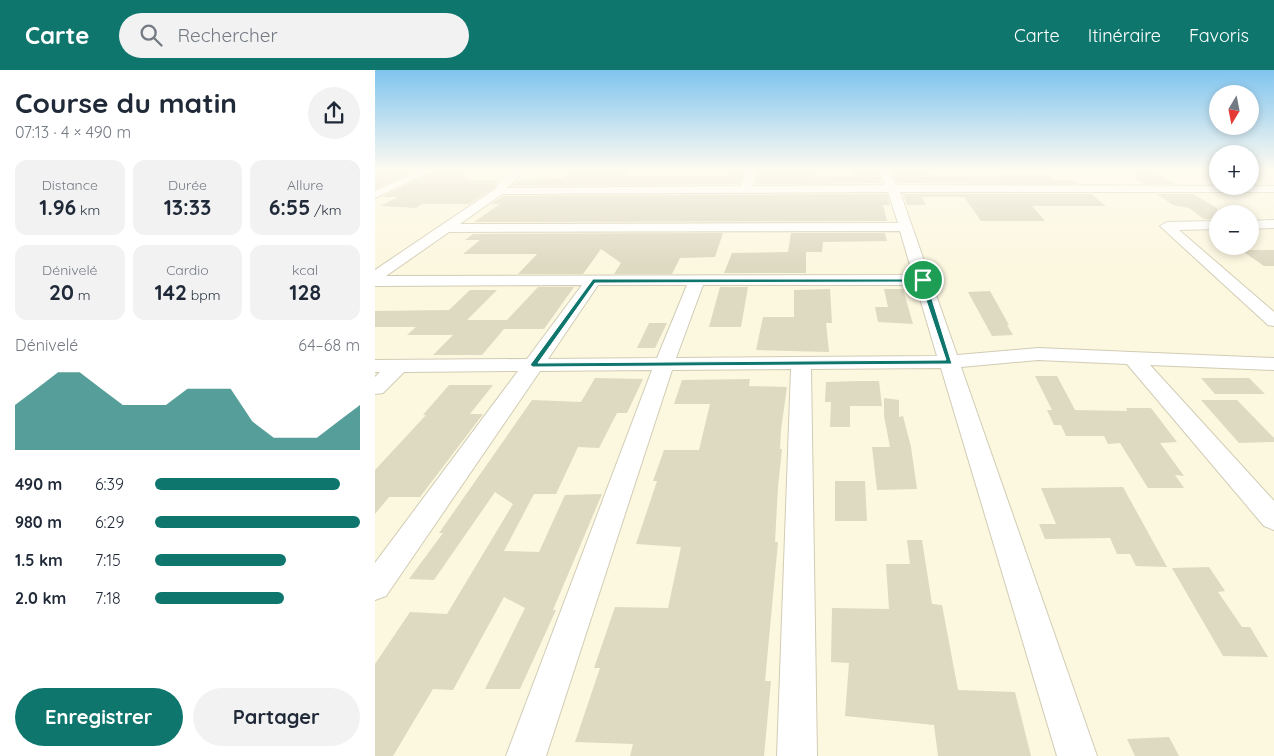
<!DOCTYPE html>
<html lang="fr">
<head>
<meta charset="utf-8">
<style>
  :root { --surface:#fff; --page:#f2f2f3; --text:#1f2937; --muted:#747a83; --accent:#0f766e }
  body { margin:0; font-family:Quicksand,sans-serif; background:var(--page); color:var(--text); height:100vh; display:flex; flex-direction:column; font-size:19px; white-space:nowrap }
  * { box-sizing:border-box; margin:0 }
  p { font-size:16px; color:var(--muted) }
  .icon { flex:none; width:28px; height:28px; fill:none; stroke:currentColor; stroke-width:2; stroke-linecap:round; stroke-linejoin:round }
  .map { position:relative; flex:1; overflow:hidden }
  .side { display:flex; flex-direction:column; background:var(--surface); width:375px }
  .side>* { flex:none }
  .needle { width:32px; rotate:190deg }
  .buttons { position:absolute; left:834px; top:15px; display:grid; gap:10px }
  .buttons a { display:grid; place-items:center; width:50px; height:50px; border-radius:50%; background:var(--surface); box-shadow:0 2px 8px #0003; font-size:25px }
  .pin { position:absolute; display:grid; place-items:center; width:42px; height:42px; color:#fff; margin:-21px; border:2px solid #fff; border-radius:50%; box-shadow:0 1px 5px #0007 }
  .round { display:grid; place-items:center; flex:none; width:52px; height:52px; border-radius:26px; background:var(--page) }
  .headline { display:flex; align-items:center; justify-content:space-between; height:85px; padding:0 15px }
  h1 { font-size:28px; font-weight:800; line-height:38px }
  .metrics { display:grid; grid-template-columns:repeat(3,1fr); gap:8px; height:85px; padding:5px 15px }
  .metrics div { display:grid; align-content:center; border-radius:12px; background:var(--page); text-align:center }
  .metrics b { font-size:21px; font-weight:800 }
  .metrics small { font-size:14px; font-weight:400 }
  .metrics p { font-size:14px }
  .chart { height:140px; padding:10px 15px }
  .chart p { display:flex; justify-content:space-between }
  .chart svg { width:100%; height:90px; margin-top:5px; fill:var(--accent); opacity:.7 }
  .cta { display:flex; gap:10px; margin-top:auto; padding:10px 15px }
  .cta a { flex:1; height:58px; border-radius:30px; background:var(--accent); color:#fff; font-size:20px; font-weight:800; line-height:58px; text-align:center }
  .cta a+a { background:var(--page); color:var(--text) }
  ul { padding:0 15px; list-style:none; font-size:16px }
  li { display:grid; grid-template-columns:80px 60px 1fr; align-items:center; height:38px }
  li i { height:12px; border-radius:6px; background:var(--accent) }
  header { display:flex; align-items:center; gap:30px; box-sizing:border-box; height:70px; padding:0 25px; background:var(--accent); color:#fff }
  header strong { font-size:24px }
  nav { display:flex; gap:28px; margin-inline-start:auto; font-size:18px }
  .search { width:350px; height:45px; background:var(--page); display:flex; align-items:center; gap:12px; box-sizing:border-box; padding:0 18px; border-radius:28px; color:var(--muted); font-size:19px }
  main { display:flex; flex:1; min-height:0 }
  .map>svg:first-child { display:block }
</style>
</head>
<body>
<header>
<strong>Carte</strong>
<div class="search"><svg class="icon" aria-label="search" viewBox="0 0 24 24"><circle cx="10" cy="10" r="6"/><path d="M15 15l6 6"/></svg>Rechercher</div>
<nav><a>Carte</a><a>Itinéraire</a><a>Favoris</a></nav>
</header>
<main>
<section class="side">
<div class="headline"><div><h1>Course du matin</h1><p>07:13 · 4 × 490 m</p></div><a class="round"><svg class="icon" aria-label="share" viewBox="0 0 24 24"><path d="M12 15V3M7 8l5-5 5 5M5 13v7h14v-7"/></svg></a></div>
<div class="metrics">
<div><p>Distance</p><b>1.96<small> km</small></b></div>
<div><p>Durée</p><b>13:33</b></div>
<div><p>Allure</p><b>6:55<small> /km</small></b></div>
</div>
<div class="metrics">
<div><p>Dénivelé</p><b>20<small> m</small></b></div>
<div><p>Cardio</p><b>142<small> bpm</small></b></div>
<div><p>kcal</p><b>128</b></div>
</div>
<div class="chart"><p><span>Dénivelé</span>64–68 m</p>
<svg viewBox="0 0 160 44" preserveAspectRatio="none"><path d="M0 44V22L10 14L20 6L30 6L40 14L50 22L60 22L70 22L80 14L90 14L100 14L110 30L120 38L130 38L140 38L150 30L160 22V44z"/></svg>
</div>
<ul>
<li><b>490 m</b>6:39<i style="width:90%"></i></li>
<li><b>980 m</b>6:29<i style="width:100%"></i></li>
<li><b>1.5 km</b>7:15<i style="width:64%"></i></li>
<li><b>2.0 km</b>7:18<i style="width:63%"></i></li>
</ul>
<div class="cta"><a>Enregistrer</a><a>Partager</a></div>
</section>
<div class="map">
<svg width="899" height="686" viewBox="0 0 899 686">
  <rect width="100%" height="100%" fill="#fcf7df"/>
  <g fill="#ded9c1">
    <polygon points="0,99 44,99 0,119"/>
    <polygon points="63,99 102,99 87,108 95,108 91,110 123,110 119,118 94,134 47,134 41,138 5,136 23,127 7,127"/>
    <polygon points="356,99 370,99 365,114 137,116 143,110 187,108 196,100 257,100 252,106 352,106"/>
    <polygon points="384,99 441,99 442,106 478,106 477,99 501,99 507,113 380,114"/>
    <polygon points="515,99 553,99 554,105 561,106 672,105 677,110 700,110 704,114 522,113"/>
    <polygon points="751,101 780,101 801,114 768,114"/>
    <polygon points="512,124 515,135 508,135 512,151 99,152 125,134 116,134 128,126"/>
    <polygon points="528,124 716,124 731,136 657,136 670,151 606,151 589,127 547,127 551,135 532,135"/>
    <polygon points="782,124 818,124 842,138 842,149 829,149 814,138 798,135"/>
    <polygon points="348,163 340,187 305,188 297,204 239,204 246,193 226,179 208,204 143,204 162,184 88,184 105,170 90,170 98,164"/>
    <polygon points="416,163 510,163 512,171 448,172 447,182 431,182 431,203 349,203 357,183 413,182"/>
    <polygon points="866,180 899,180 899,196 889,196"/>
    <polygon points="163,217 199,217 169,259 129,259 107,285 58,285 78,265 32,265 41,257 0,257 0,241 74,240 95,220 122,220 92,250 132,250"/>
    <polygon points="345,217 373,217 366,257 334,257"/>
    <polygon points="455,219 457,253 451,253 454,282 381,280 388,247 419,247 419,220"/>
    <polygon points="509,219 528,219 538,254 503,252 500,237 513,237"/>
    <polygon points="615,221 634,255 632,255 638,265 617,266 593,222"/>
    <polygon points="274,253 292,253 280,278 262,278"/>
    <polygon points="660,306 682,306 700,340 752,341 751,338 776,338 802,372 785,373 809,406 800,405 809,418 773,418 745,373 733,374 729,366 691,366 686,355 679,355 672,340 677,340"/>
    <polygon points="220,308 268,309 252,343 242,343 224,378 203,377 181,424 159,424 129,481 164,482 190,425 227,424 178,540 181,540 145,619 110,619 150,538 129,527 78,620 58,619 18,686 0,686 0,594 35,542 72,544 138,434 120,422 59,510 34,509 68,463 64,463 157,330 206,332"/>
    <polygon points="826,308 874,308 890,324 840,324"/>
    <polygon points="375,309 374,316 412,317 406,360 405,379 407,379 403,417 400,472 403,472 390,611 396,611 389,686 255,686 258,674 200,672 225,598 219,598 240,537 293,538 306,477 261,474 282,411 278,411 289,380 324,380 335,334 299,334 307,310"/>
    <polygon points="487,311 504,311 507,336 475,336 475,357 455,357 456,332 450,332 451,312"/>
    <polygon points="74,315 118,315 95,344 108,344 45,427 14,427 0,444 0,400 51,345 48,345"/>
    <polygon points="509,328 524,330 524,347 528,346 536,377 542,419 502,420 497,377 515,377 509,346"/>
    <polygon points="826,330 862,330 899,368 899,372 864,373"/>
    <polygon points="460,411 490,411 492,451 460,451"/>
    <polygon points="748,417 792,497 761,496 755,484 742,484 735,468 670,469 664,454 681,454 666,418"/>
    <polygon points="532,470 547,470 557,534 567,535 583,620 640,622 656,686 563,686 559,655 470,646 474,593 456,592 457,538 514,539 511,494 535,494"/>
    <polygon points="834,497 850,521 843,522 867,557 875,557 893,587 848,586 797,498"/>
    <polygon points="794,667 804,686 760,686 752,669"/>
  </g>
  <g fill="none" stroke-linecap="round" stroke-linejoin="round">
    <defs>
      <g id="street">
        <polygon points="48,99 61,99 0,128 0,121"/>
        <path d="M140,99H151L132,118L366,116L372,99H382L377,116L510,115L503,99H513L521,115L899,116V122H525L582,285L663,278L899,288V300L775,295L899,431V460L889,456L752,294L663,290L586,297L722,686H682L566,298L436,299L442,686H402L416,299L297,300L171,686H131L277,300L165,301L11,526L0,530V493L143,301L29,302L8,323L0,324V307L5,302H0V290L152,289L207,215L0,216V200L120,119L125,111ZM513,122L523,153L85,154L127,124ZM525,161L538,205L11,206L74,162ZM223,215H312L282,288L173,289ZM328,215H541L562,286L301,288Z"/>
        <polygon points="899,150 899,158 875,159 875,151"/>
        <polygon points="842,151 842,159 804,160 899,242 899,256 893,255 785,156 792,152"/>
      </g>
    </defs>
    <use href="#street" stroke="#d1ccb5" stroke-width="2"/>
    <use href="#street" fill="#fff" fill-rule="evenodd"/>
  </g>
  <linearGradient id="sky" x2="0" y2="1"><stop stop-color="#80c4ef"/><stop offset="0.51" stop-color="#fefbf1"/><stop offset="1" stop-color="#fefbf1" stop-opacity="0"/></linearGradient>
  <rect width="899" height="195" fill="url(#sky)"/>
  <path fill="#0f766e" stroke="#fff" fill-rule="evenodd" d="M548,209L551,210L577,294L158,297L155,295L218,209ZM545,212L571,290L163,293L220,213Z"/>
</svg>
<div class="buttons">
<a><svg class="needle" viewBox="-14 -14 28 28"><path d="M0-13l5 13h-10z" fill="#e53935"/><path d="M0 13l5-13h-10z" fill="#747a83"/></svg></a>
<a>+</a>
<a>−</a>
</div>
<div class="pin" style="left:548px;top:210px;background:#1e9e55"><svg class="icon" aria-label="arrive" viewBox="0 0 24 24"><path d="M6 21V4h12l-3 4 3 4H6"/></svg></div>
</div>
</main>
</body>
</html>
